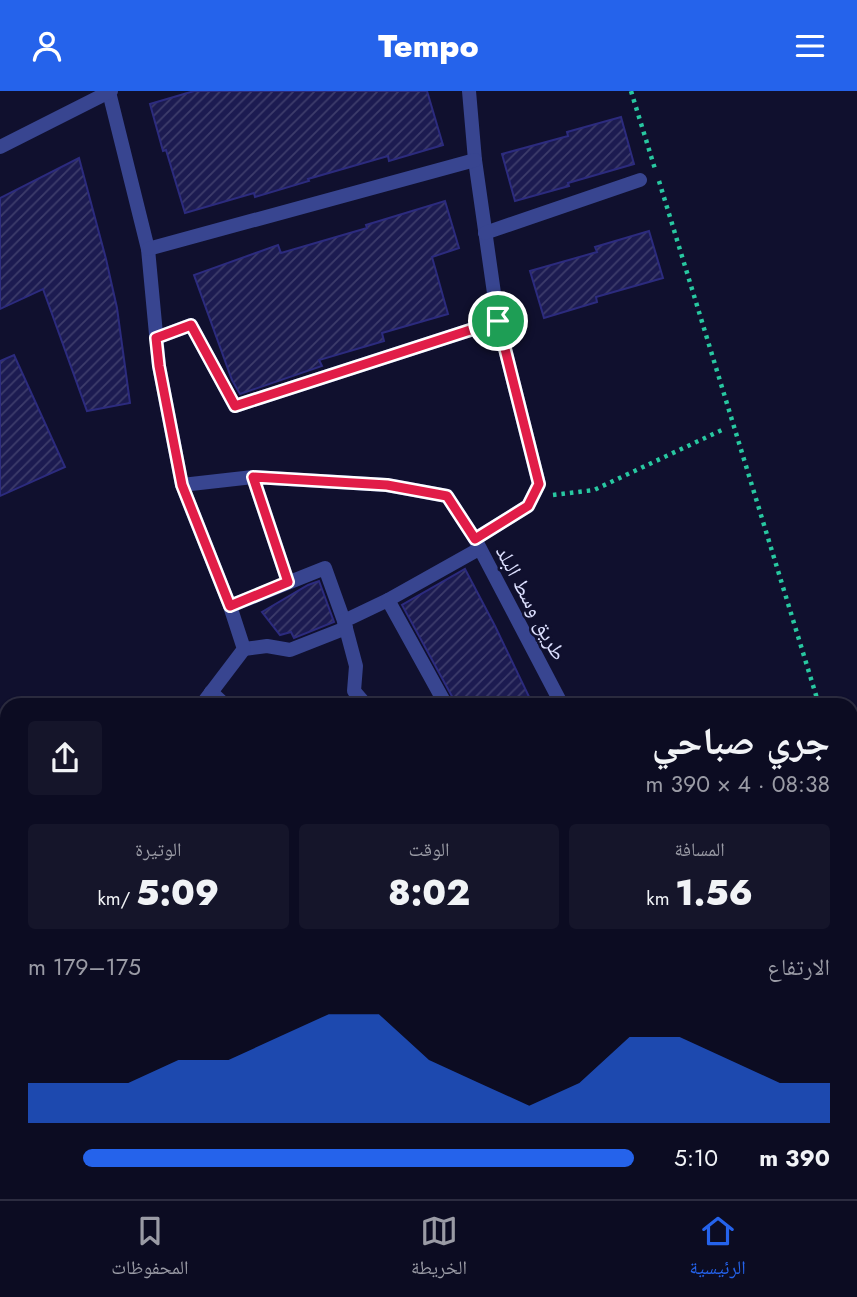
<!DOCTYPE html>
<html lang="ar">
<head>
<meta charset="utf-8">
<style>
  :root { --surface:#0c0c22; --page:#15152a; --text:#f1f3f6; --muted:#9a9ba5; --line:#2c2c40; --accent:#2563eb }
  body { margin:0; font-family:Jost,"Noto Naskh Arabic",sans-serif; background:var(--page); color:var(--text); direction:rtl; height:100vh; display:flex; flex-direction:column; font-size:26px; white-space:nowrap }
  * { box-sizing:border-box; margin:0 }
  p { font-size:23px; color:var(--muted) }
  .icon { flex:none; width:38px; height:38px; fill:none; stroke:currentColor; stroke-width:2; stroke-linecap:round; stroke-linejoin:round }
  .map { position:relative; flex:1; overflow:hidden; direction:ltr }
  .sheet { position:absolute; left:0px; top:607px; width:858px; height:502px; display:flex; flex-direction:column; background:var(--surface); border-radius:21px 21px 0 0; box-shadow:0 2px 5px #0004,0 0 0 2px var(--line); direction:rtl }
  .sheet>* { flex:none }
  .pin { position:absolute; display:grid; place-items:center; width:60px; height:60px; color:#fff; margin:-30px; border:4px solid #fff; border-radius:50%; box-shadow:0 2px 7px #0007 }
  .round { display:grid; place-items:center; flex:none; width:74px; height:74px; border-radius:7px; background:var(--page) }
  .head { display:flex; align-items:center; justify-content:space-between; height:119px; padding:0 28px }
  h1 { font-size:38px; font-weight:800; line-height:52px }
  .stats { display:grid; grid-template-columns:repeat(3,1fr); gap:10px; height:119px; padding:7px 28px }
  .stats div { display:grid; align-content:center; border-radius:7px; background:var(--page); text-align:center }
  .stats b { font-size:35px; font-weight:800 }
  .stats small { font-size:19px; font-weight:400 }
  .stats p { font-size:19px }
  .chart { height:196px; padding:14px 28px }
  .chart p { display:flex; justify-content:space-between }
  .chart svg { width:100%; height:126px; margin-top:7px; fill:var(--accent); opacity:.7 }
  ul { padding:0 28px; list-style:none; font-size:23px }
  li { display:grid; grid-template-columns:112px 84px 1fr; align-items:center; height:52px }
  li i { height:18px; border-radius:9px; background:var(--accent) }
  header { display:flex; justify-content:space-between; align-items:center; height:91px; padding:0 28px; background:var(--accent); color:#fff; font-size:32px; font-weight:800 }
  .menu { display:flex; justify-content:space-around; align-items:center; height:98px; border-top:2px solid var(--line); background:var(--surface); font-size:19px; color:var(--muted) }
  .menu a { display:grid; justify-items:center; gap:4px }
  .menu .on { color:var(--accent) }
  .map>svg:first-child { display:block }
</style>
</head>
<body>
<header><svg class="icon" aria-label="menu" viewBox="0 0 24 24"><path d="M4 6h16M4 12h16M4 18h16"/></svg>Tempo<svg class="icon" aria-label="person" viewBox="0 0 24 24"><circle cx="12" cy="8" r="4"/><path d="M4 21q1-7 8-7t8 7"/></svg></header>
<div class="map">
<svg width="857" height="1108" viewBox="0 0 857 1108">
  <defs>
    <pattern id="building-hatch" width="6" height="6" patternUnits="userSpaceOnUse" patternTransform="scale(1.75)"><rect width="6" height="6" fill="#1c1b51"/><path d="M-1 1l2-2M0 6l6-6M5 7l2-2" fill="none" stroke="#3d3c6b"/></pattern>
  </defs>
  <rect width="100%" height="100%" fill="#10102e"/>
  <g fill="url(#building-hatch)" stroke="#2c2b7e" stroke-width="2">
    <polygon points="194,0 427,0 443,54 389,70 388,65 308,88 309,90 255,106 254,102 185,122 166,59 163,60 150,13"/>
    <polygon points="621,26 634,73 568,92 569,95 515,110 502,63 568,45 567,41"/>
    <polygon points="79,67 106,168 117,217 130,312 87,320 43,198 0,218 0,107"/>
    <polygon points="445,110 459,157 432,166 448,223 382,242 384,250 319,269 322,275 240,303 232,289 194,184 278,154 281,162 367,137 366,134"/>
    <polygon points="649,140 663,187 596,206 597,211 544,227 530,180 597,161 595,156"/>
    <polygon points="14,264 65,376 0,405 0,270"/>
    <polygon points="465,478 495,535 533,614 456,614 454,609 402,514"/>
    <polygon points="319,490 334,531 294,547 291,541 280,544 262,521 308,494"/>
  </g>
  <g fill="none" stroke-linecap="round" stroke-linejoin="round">
    <g stroke="#28c8a1" stroke-width="4.5" stroke-dasharray="3.5 5" stroke-linecap="butt">
      <polyline points="631,0 655,78"/>
      <polyline points="659,90 819,614"/>
      <polyline points="553,404 594,399 724,338"/>
      <polyline points="850,713 857,733"/>
    </g>
    <g stroke="#384590" stroke-width="14">
      <polyline points="111,0 109,1 148,158 159,275 182,394"/>
      <polyline points="469,0 475,69 498,230 539,393 528,415 475,448"/>
      <polyline points="0,56 109,1"/>
      <polyline points="485,142 640,89"/>
      <polyline points="148,158 475,69"/>
      <polyline points="156,247 191,234 235,315 498,230"/>
      <polyline points="253,386 288,491"/>
      <polyline points="230,515 325,477 344,530"/>
      <polyline points="244,558 267,555 290,559 346,537"/>
      <polyline points="211,601 225,614"/>
      <polyline points="198,614 203,612 244,558 230,515 182,394 253,386 387,394 447,405 475,448 562,614"/>
      <polyline points="366,614 354,600 356,575 344,530 388,509"/>
      <polyline points="446,614 388,509 479,458"/>
      <polyline points="0,668 7,669"/>
      <polyline points="0,756 7,754"/>
      <polyline points="0,857 7,862"/>
      <polyline points="0,919 7,910"/>
      <polyline points="0,978 7,991"/>
      <polyline points="0,1010 7,1006"/>
      <polyline points="0,1038 7,1037"/>
      <polyline points="29,1102 30,1108"/>
      <polyline points="85,1102 87,1108"/>
      <polyline points="247,1102 251,1108"/>
      <polyline points="458,1102 463,1108"/>
      <polyline points="541,1102 548,1108"/>
      <polyline points="738,1102 742,1108"/>
      <polyline points="48,1108 68,1102"/>
      <polyline points="376,1108 377,1102"/>
      <polyline points="508,1108 511,1102"/>
    </g>
  </g>
  <g fill="none" stroke-linecap="round" stroke-linejoin="round">
    <defs>
      <polygon id="route" points="498,230 539,393 528,415 475,448 447,405 387,394 253,386 288,491 230,515 182,394 159,275 156,247 191,234 235,315"/>
    </defs>
    <use href="#route" stroke="#fff" stroke-width="14"/>
    <use href="#route" stroke="#e11d48" stroke-width="9"/>
  </g>
  <g text-anchor="middle" stroke-width="5" stroke-linejoin="round" paint-order="stroke">
    <g font-size="21" fill="#dde0ff" stroke="#10102e">
      <text transform="translate(531 512) rotate(62)" y="7">طريق وسط البلد</text>
    </g>
  </g>
</svg>
<div class="pin" style="left:498px;top:230px;background:#1e9e55"><svg class="icon" aria-label="arrive" viewBox="0 0 24 24"><path d="M6 21V4h12l-3 4 3 4H6"/></svg></div>
<section class="sheet">
<div class="head"><div><h1>جري صباحي</h1><p>08:38 · 4 × 390 m</p></div><a class="round"><svg class="icon" aria-label="share" viewBox="0 0 24 24"><path d="M12 15V3M7 8l5-5 5 5M5 13v7h14v-7"/></svg></a></div>
<div class="stats">
<div><p>المسافة</p><b>1.56<small> km</small></b></div>
<div><p>الوقت</p><b>8:02</b></div>
<div><p>الوتيرة</p><b>5:09<small> /km</small></b></div>
</div>
<div class="chart"><p><span>الارتفاع</span>175–179 m</p>
<svg viewBox="0 0 160 44" preserveAspectRatio="none"><path d="M0 44V30L10 30L20 30L30 22L40 22L50 14L60 6L70 6L80 22L90 30L100 38L110 30L120 14L130 14L140 22L150 30L160 30V44z"/></svg>
</div>
<ul>
<li><b>390 m</b>5:10<i style="width:91%"></i></li>
</ul>
</section>
</div>
<nav class="menu">
<a class="on"><svg class="icon" aria-label="home" viewBox="0 0 24 24"><path d="M3 11l9-7 9 7M6 9v11h12V9"/></svg>الرئيسية</a>
<a><svg class="icon" aria-label="map" viewBox="0 0 24 24"><path d="M3 6l6-2 6 2 6-2v14l-6 2-6-2-6 2zM9 4v14M15 6v14"/></svg>الخريطة</a>
<a><svg class="icon" aria-label="saved" viewBox="0 0 24 24"><path d="M7 4h10v16l-5-4-5 4z"/></svg>المحفوظات</a>
</nav>
</body>
</html>
